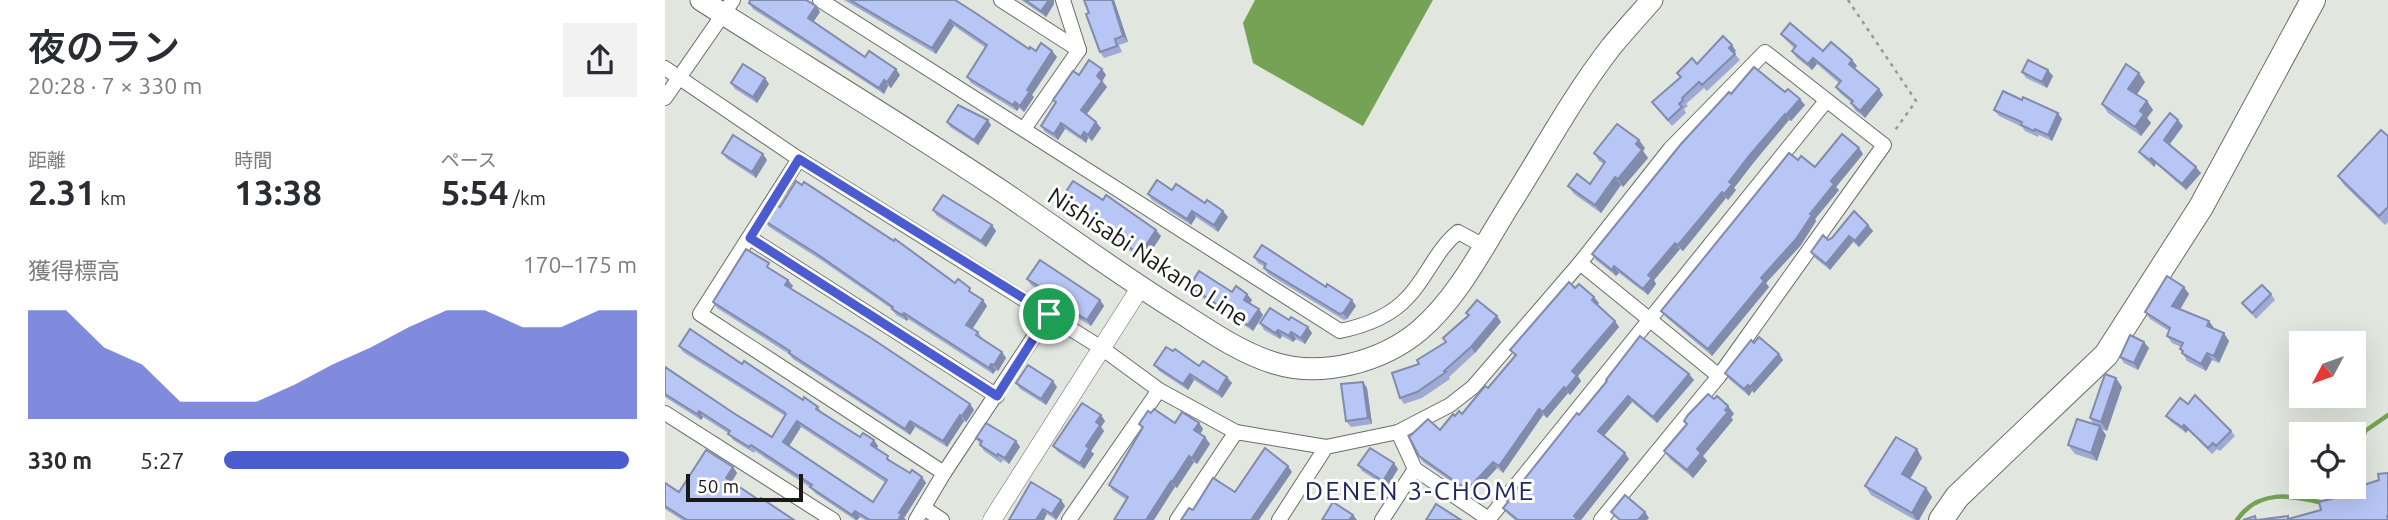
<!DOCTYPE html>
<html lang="ja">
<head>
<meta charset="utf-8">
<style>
  :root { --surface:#fff; --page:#f2f2f3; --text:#2b2b33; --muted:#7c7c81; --accent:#4b5bd0 }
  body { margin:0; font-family:Ubuntu,"Noto Sans JP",sans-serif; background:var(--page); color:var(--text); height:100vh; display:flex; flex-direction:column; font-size:26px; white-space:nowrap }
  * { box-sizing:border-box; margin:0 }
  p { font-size:23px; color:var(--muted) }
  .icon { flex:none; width:38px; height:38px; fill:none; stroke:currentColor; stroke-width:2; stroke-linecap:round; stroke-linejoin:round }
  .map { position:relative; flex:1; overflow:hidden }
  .side { display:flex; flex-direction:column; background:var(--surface); width:665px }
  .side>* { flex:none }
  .needle { width:46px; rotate:229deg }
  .controls { position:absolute; left:1624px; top:331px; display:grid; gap:14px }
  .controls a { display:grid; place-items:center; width:77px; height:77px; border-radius:0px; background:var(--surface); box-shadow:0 7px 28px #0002; font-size:35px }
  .scale { position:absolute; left:21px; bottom:18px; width:117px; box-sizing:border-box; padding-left:7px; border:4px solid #191a18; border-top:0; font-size:19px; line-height:24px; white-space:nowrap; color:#191a18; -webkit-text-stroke:5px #fff; paint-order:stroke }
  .pin { position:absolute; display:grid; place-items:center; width:60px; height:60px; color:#fff; margin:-30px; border:4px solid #fff; border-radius:50%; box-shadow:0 2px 7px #0007 }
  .round { display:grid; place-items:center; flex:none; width:74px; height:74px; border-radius:0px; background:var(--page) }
  .overview { display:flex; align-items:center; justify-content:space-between; height:119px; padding:0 28px }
  h1 { font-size:38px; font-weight:600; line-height:52px }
  .stats { display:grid; grid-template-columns:repeat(3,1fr); gap:10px; height:119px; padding:7px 28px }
  .stats div { display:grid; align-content:center }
  .stats b { font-size:35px; font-weight:600 }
  .stats small { font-size:19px; font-weight:400 }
  .stats p { font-size:19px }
  .chart { height:196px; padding:14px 28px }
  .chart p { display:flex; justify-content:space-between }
  .chart svg { width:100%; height:126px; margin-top:7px; fill:var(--accent); opacity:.7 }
  ul { padding:0 28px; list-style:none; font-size:23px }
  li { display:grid; grid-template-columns:112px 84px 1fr; align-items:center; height:52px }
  li i { height:18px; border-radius:9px; background:var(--accent) }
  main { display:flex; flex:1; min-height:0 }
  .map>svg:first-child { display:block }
</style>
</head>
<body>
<main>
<section class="side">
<div class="overview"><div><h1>夜のラン</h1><p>20:28 · 7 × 330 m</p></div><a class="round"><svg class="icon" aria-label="share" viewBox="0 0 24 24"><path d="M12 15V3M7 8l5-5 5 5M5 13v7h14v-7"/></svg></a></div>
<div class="stats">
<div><p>距離</p><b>2.31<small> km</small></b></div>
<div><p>時間</p><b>13:38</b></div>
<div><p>ペース</p><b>5:54<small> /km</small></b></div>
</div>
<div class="chart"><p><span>獲得標高</span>170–175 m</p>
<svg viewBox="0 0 160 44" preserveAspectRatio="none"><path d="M0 44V6L10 6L20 19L30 25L40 38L50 38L60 38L70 32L80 25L90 19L100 12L110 6L120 6L130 12L140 12L150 6L160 6V44z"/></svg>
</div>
<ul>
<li><b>330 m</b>5:27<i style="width:98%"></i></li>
</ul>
</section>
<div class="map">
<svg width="1723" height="520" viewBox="0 0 1723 520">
  <rect width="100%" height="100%" fill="#e1e6df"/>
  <polygon fill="#75a255" points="590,0 768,0 698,126 588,63 578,23"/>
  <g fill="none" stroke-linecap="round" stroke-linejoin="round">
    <g stroke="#75a255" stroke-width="4.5">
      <polyline points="1689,466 1700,431 1723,415"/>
      <path d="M1572,520C1593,489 1626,495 1658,503L1680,490L1682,486"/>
    </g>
    <defs>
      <g id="minor">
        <path d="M155,0L675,331C699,326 725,317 743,297C762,277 771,250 793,232L819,246"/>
        <polyline points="336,0 414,50"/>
        <polyline points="398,0 414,50"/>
        <polyline points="0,68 134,159 438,349 494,390 571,432 661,447 733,432 785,405 808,387 915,263 1005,149 1100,52 1219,145 1054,376 936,520"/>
        <polyline points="0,98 68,0"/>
        <polyline points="359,129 414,50"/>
        <polyline points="134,159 35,314 279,473"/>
        <polyline points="85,238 332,396"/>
        <polyline points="915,263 1054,376"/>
        <polyline points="0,413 168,520"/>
        <polyline points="733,432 750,469 825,520"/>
        <polyline points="259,508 277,520"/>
        <polyline points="251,520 279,473 384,314"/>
        <polyline points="404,520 494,390"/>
        <polyline points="512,520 571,432"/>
        <polyline points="614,520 661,447"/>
        <polyline points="717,520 750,469"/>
        <polyline points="823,520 1161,101"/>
      </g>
      <polyline id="tertiary" points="327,520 475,288"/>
      <path id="secondary" d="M36,0C138,65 241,127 341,194C401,235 459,278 521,316C549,334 577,353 609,363C657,378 717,362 755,330C794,296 818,247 845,204C878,152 908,96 946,47C959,31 973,16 987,0"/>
      <polyline id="trunk" points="1276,520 1292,497 1441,355 1536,207 1648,0"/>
    </defs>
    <use href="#minor" stroke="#696d67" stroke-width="16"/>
    <use href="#tertiary" stroke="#696d67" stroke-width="19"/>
    <use href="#secondary" stroke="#696d67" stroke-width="23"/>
    <use href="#trunk" stroke="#696d67" stroke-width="26"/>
    <polyline stroke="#969994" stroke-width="2.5" stroke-dasharray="3.5 5" stroke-linecap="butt" points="1183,0 1251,101 1228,133"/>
    <use href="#minor" stroke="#fff" stroke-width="14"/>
    <use href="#tertiary" stroke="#fff" stroke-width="18"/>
    <use href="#secondary" stroke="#fff" stroke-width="21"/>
    <use href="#trunk" stroke="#fff" stroke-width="24"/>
  </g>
  <g fill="#9eaad4" fill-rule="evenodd">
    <polygon points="179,0 290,0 364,49 371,51 387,51 392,57 367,95 369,97 359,112 354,108 352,111 306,83 302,77 321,48 289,26 271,54"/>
    <polygon points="356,0 389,0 389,4 381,17"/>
    <polygon points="419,0 449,0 463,42 454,45 457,52 439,58 435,52"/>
    <polygon points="84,3 151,6 155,12 148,22 200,57 235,75 226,88 223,86 219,94 88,9"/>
    <polygon points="1116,34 1158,51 1187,60 1192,66 1189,68 1218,95 1200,118 1190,110 1186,103 1187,103 1175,93 1171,87 1174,83 1152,64 1147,70 1131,57 1127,51 1129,48 1121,40"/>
    <polygon points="1071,51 1069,53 1075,60 1042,91 1039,88 1021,104 1023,106 1019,109 1021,113 1007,126 987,102 1015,77 1012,73 1032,64"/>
    <polygon points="1357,72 1388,76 1382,88 1361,78"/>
    <polygon points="414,75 441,75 437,81 442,87 422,114 436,128 427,141 423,138 421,143 400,129 393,140 380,132 376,126 391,103 388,100"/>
    <polygon points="1480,82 1472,94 1482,101 1488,110 1482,118 1486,123 1476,136 1443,113 1437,104"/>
    <polygon points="66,83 104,84 92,103 70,89"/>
    <polygon points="1120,92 1140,105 1126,121 1124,120 1089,162 1069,188 1071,190 1063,200 1061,198 1018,251 1015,249 989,280 991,284 983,295 954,273 951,276 931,260 927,254 1066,94"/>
    <polygon points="1329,110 1397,119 1387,141 1374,135 1373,137 1360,131 1357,127 1334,116"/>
    <polygon points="282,122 326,125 313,145 285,127"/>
    <polygon points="1518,126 1505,144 1536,173 1521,190 1491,164 1489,167 1479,158 1474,152"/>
    <polygon points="1723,136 1723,222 1720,225 1679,185 1673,176"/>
    <polygon points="980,148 978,151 983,158 958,187 956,185 936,213 909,194 903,186 925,184 939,164 934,161 929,153"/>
    <polygon points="1194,148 1198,154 1171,187 1174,190 1150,219 1151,221 1136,245 1101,283 1104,287 1047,356 1001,317 996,311 1133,160 1150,167"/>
    <polygon points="57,153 102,160 91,178 62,159"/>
    <polygon points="507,190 563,217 553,232 531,217 526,225 487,200 483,194"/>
    <polygon points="396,199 496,236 480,261 455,244 450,238 400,205"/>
    <polygon points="115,207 290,283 310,294 322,306 307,329 313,332 317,338 341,358 333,371 331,370 328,374 243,319 242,321 231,315 227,309 156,260 104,227 100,221"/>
    <polygon points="268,210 327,225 331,231 321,247 272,216"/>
    <polygon points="1203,225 1208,231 1194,247 1188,242 1165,270 1150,258 1146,252 1163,240"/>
    <polygon points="589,257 661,287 691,306 682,319 679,320 603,274 599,268 600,267 593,263"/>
    <polygon points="108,269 108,270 128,286 126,289 305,404 309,410 301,422 299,421 282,447 250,427 245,435 128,359 124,354 52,308 48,302"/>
    <polygon points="362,279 435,300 439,306 426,326 408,315 404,309 366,285"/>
    <polygon points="526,284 567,292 587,300 585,303 598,315 588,331 533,295"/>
    <polygon points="910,288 934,303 932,305 954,327 913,376 916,381 905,395 903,393 882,418 878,415 838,473 832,468 807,495 804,492 803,493 758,462 754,456 775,430 790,416 797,414 823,388 850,356 845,350"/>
    <polygon points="1524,294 1515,309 1544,321 1549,329 1564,341 1554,363 1547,360 1541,371 1522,361 1515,349 1516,347 1507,343 1502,336 1504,331 1485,319 1480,312"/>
    <polygon points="1606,294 1610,300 1591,319 1577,303"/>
    <polygon points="801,313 832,316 836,322 810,353 784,377 785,379 757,398 739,404 735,398 754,364 780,342 803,316"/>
    <polygon points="624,320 647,333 640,344 631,339 628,342 617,336 615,339 599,330 595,323"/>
    <polygon points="1089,343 1114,354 1118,360 1089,393 1087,391 1084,396 1064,379 1060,373"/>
    <path d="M14,346L77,364L138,400L153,407L157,413L195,437L213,446L212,449L227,462L245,473L257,477L261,483L239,518L241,520H200L195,517L192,520H190L150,493L146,488L90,451L89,453L68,440L63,433L38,417L36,420L0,397V367L70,414L107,437L120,416L18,352ZM136,427L221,483L208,502L124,445Z"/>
    <polygon points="1484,348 1473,370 1459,363 1455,357"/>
    <polygon points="508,351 567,383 557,398 529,380 523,390 494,371 489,365"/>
    <polygon points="1024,374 1029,380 992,423 967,402 939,436 964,459 916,520 850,520 843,514 838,508 914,415"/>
    <polygon points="698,382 702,388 707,424 686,427 681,421"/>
    <polygon points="351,383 392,387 381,405 355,389"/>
    <polygon points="1457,387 1442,431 1436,429 1441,435 1432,461 1410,454 1403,445 1429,425 1425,418"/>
    <polygon points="1049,399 1063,406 1069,414 1066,417 1068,420 1038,456 1042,461 1028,478 1005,459 999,451 1022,424 1019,421"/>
    <polygon points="1523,404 1566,431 1570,436 1555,451 1552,449 1547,454 1523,430 1521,433 1505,421 1501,416"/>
    <polygon points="436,415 440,421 436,427 439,431 426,451 429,454 419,469 393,452 388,446"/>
    <polygon points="534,423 538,429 535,434 545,444 532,464 529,462 512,488 510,487 462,500 448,491 444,485 477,429 474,424"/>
    <polygon points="311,438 351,441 355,447 344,464 338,460 336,463 319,451"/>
    <polygon points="1257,458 1245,479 1261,488 1267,497 1254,520 1250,520 1206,495 1200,486"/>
    <polygon points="693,465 733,469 722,487 697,471"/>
    <polygon points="68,467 72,473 67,482 94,500 129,520 17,520 0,509 0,483 14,492"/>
    <polygon points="396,500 400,506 391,520 382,514 344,520"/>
  </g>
  <g fill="#818bac">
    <polygon points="384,0 389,0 389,4 381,17 376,11"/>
    <polygon points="447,0 449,0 463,42 458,36"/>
    <polygon points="151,6 155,12 147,24 143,18"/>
    <polygon points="285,20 289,26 271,54 267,48"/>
    <polygon points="1067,45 1071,51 1068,54 1064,48"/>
    <polygon points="387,51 392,57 367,95 369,97 359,112 355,106 362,90"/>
    <polygon points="1148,58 1152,64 1147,70 1143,64"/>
    <polygon points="1187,60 1192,66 1188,70 1184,64"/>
    <polygon points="231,69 235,75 226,88 222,82"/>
    <polygon points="437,69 441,75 436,83 432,76"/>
    <polygon points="1383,70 1388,76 1382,88 1377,82"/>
    <polygon points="1474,73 1480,82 1470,97 1463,89"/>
    <polygon points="100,78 104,84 92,103 88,97"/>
    <polygon points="219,80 223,86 219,94 214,88"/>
    <polygon points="437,81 442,87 420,116 416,110"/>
    <polygon points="1214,89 1218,95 1200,118 1195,111"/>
    <polygon points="1135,99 1140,105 1126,121 1121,115"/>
    <polygon points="1482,101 1488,110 1482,118 1486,123 1476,136 1470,127 1475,111"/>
    <polygon points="350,102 354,108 352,111 348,105"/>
    <polygon points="1393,113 1397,119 1387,141 1383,135"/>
    <polygon points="1120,114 1124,120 1089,162 1069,188 1071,190 1063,200 1059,194 1064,182 1084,156"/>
    <polygon points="323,120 326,125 313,145 309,140"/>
    <polygon points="1513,120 1518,126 1503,146 1499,140"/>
    <polygon points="431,122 436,128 427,141 423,135"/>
    <polygon points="396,123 400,129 393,140 389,134"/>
    <polygon points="419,132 423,138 421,143 416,137"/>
    <polygon points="974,140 980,148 978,151 983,158 958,187 953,179 971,144"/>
    <polygon points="1194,148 1198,154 1171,187 1174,190 1150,219 1151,221 1136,245 1101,283 1104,287 1047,356 1043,349 1145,214 1166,181"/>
    <polygon points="98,154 102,160 91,178 87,172"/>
    <polygon points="1486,158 1491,164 1489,167 1485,160"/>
    <polygon points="1531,167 1536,173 1521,190 1517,184"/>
    <polygon points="950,177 956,185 936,213 930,205"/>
    <polygon points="1057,192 1061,198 1018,251 1013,245"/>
    <polygon points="527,211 531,217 526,225 522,219"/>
    <polygon points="558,211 563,217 553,232 549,225"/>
    <polygon points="327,225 331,231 321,247 316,241"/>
    <polygon points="1203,225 1208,231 1194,247 1190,241"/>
    <polygon points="491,230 496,236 480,261 475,254"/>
    <polygon points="1184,236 1188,242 1165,270 1161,264"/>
    <polygon points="1010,243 1015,249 989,280 991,284 983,295 978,289 983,275"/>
    <polygon points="949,266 954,273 951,276 947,270"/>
    <polygon points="123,280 128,286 124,291 120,285"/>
    <polygon points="1519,287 1524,294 1513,313 1507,306"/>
    <polygon points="582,294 587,300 583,306 579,300"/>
    <polygon points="929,297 934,303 931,306 927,300"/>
    <polygon points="318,300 322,306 306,331 301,325"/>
    <polygon points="435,300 439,306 426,326 422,320"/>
    <polygon points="687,300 691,306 682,319 678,313"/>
    <polygon points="594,309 598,315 588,331 583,325"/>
    <polygon points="239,313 243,319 242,321 237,315"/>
    <polygon points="832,316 836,322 810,353 806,347"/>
    <polygon points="950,321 954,327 913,376 916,381 905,395 901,389 907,371"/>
    <polygon points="1544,321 1549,328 1547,333 1542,326"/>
    <polygon points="643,327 647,333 640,344 636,338"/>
    <polygon points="613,330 617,336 615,339 610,333"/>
    <polygon points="626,332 631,339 628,342 624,336"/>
    <polygon points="1559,333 1564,341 1554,363 1549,356"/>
    <polygon points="1479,342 1484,348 1473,370 1469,363"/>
    <polygon points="337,352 341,358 333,371 329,365"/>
    <polygon points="1542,353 1547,360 1541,371 1536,364"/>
    <polygon points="1114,354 1118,360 1089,393 1085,387"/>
    <polygon points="326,364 331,370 328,374 324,368"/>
    <polygon points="525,374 529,380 523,390 518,384"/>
    <polygon points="1024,374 1029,380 992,423 988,417"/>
    <polygon points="562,377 567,383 557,398 553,392"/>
    <polygon points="1451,378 1457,387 1442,431 1436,422"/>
    <polygon points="388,381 392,387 381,405 376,399"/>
    <polygon points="698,382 702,388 707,424 703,418"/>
    <polygon points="1083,385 1087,391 1084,396 1079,389"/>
    <polygon points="899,387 903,393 882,418 878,412"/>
    <polygon points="963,396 967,402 938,437 933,431"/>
    <polygon points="305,404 309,410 301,422 297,416"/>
    <polygon points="1063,406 1069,414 1066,417 1068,420 1038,456 1042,461 1028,478 1022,470 1032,449"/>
    <polygon points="874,409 878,415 838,473 834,466"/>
    <polygon points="34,411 38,417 36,420 32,414"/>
    <polygon points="295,415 299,421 282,447 278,441"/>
    <polygon points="436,415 440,421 436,427 439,431 426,451 429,454 419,469 415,463 431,422"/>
    <polygon points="132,421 136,427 123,448 118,442"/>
    <polygon points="245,421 250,427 245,435 240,429"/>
    <polygon points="534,423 538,429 534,436 529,430"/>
    <polygon points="1519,425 1523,430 1521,433 1517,427"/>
    <polygon points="1435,426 1441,435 1432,461 1426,453"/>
    <polygon points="540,437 545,444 532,464 527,458"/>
    <polygon points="209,440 213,446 210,451 206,445"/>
    <polygon points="351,441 355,447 344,464 340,458"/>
    <polygon points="1252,449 1257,458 1243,482 1237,474"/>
    <polygon points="960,453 964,459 916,520 912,520 909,516"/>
    <polygon points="524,456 529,462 512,488 507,482"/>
    <polygon points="828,462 832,468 807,495 803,489"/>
    <polygon points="729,463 733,469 722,487 718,481"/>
    <polygon points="623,466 627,472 594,520 586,520"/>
    <polygon points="68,467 72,473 65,484 61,478"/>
    <polygon points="257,477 261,483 239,518 241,520 235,520 234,518 234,513"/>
    <polygon points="506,481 510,487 489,520 481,520"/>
    <polygon points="1261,488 1267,497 1254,520 1252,520 1247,513"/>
    <polygon points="396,500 400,506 391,520 387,514"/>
    <polygon points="378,509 382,514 379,520 371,520"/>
    <polygon points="190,511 195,517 192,520 191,520 187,515"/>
    <polygon points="980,512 984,518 982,520 973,520"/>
    <polygon points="688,515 692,520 684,520"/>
  </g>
  <g fill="#b8c6f6" stroke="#818bac" stroke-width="2" fill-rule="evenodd">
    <polygon points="85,0 141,0 151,6 143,18 200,57 204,51 231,69 222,82 219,80 214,88 84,3"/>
    <polygon points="185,0 290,0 309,12 364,49 365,47 371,51 376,43 387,51 362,90 365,91 355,106 350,102 348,105 302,77 322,45 285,20 267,48"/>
    <polygon points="360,0 384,0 376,11"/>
    <polygon points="419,0 447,0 458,36 450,39 452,46 435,52 421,14 424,13"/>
    <polygon points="1125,23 1158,51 1166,42 1187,60 1184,64 1214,89 1195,111 1186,103 1188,101 1171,87 1176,81 1148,58 1143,64 1127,51 1131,46 1116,34"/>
    <polygon points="1058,36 1067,45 1064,48 1070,54 1037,85 1034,82 1017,98 1018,100 1014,104 1017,107 1003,120 987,102 1016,77 1012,73 1027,58 1032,64"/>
    <polygon points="424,60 437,69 432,76 437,81 416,110 431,122 423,135 419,132 416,137 396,123 389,134 376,126 391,102 388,100 408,71 414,75"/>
    <polygon points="1363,60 1383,70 1377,82 1357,72"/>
    <polygon points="78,64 100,78 88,97 66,83"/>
    <polygon points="1461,64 1474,73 1463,89 1482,101 1475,111 1479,114 1470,127 1437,104"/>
    <polygon points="1089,67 1120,92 1123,89 1135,99 1121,115 1120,114 1084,156 1064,182 1067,184 1059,194 1057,192 1013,245 1010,243 983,275 987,278 978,289 949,266 947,270 927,254 1016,144 1064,92 1066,94"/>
    <polygon points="1338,91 1357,100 1358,97 1393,113 1383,135 1370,129 1369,131 1356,125 1357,122 1329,110"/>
    <polygon points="293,105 323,120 309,140 282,122"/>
    <polygon points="1505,113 1513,120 1499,140 1531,167 1517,184 1486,158 1485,160 1474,152"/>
    <polygon points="952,124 974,140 971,144 977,150 953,179 950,177 930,205 903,186 912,174 925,184 940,162 929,153"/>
    <polygon points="1716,130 1723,136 1723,207 1714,216 1673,176"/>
    <polygon points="1177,134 1194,148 1166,181 1169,184 1145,214 1147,215 1131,239 1096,278 1099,281 1043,349 996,311 1124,153 1133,160 1136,156 1150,167"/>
    <polygon points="68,135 98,154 87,172 57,153"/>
    <polygon points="492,180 507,190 511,184 540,203 542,200 558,211 549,225 527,211 522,219 483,194"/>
    <polygon points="131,181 137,185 139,182 229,241 230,239 290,283 293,279 305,288 304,291 318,300 301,325 313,332 311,335 337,352 329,365 326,364 324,368 239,313 237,315 227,309 228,307 152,254 100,221 111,204 115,207"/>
    <polygon points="408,181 438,200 441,195 491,230 475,254 450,238 452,236 396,199"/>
    <polygon points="278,195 327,225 316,241 268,210"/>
    <polygon points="1189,211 1203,225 1190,241 1184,236 1161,264 1146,252 1158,235 1163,240 1167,238"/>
    <polygon points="597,245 661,287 662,284 687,300 678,313 675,314 599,268 601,264 589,257"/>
    <polygon points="81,249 104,263 102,267 123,280 120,285 206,338 305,404 297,416 295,415 278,441 245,421 240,429 124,353 125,351 48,302"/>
    <polygon points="375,260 435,300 422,320 404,309 406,306 362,279"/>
    <polygon points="534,271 567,292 571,286 582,294 579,300 594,309 583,325 529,289 531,287 526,284"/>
    <polygon points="1502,276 1519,287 1507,306 1544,321 1542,326 1559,333 1549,356 1542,353 1536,364 1517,353 1518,351 1515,349 1518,343 1502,336 1505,328 1480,312"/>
    <polygon points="904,282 910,288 914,284 929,297 927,300 950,321 907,371 912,375 901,389 899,387 878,412 874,409 834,466 828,462 803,489 800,486 798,487 754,456 744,437 763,419 775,430 788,414 790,416 794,411 797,414 820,386 823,388 851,355 845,350"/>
    <polygon points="1597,285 1606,294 1587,313 1577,303"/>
    <polygon points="812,300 832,316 806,347 779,371 781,372 752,392 735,398 727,373 754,364 752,360 781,342 778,338 804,315 801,313"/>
    <polygon points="605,308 624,320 626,317 643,327 636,338 626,332 624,336 613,330 610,333 595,323"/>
    <path d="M25,329L77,364L79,361L138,400L139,397L153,407L151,409L195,437L198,433L209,440L206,445L223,456L222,459L245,473L247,470L257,477L234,513L237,514L234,518L236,520H205L190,511L187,515L145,487L147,485L86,445L84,447L63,434L65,431L34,411L32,414L0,394V367L70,414L107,437L121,414L119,412L14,346ZM132,421L222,480L208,502L118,442Z"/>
    <polygon points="1465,335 1479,342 1469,363 1455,357"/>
    <polygon points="975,336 1024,374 988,417 963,396 933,431 960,453 909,516 913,520 853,520 838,508 843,502 842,501 912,413 914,415 942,381 941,380"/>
    <polygon points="1094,337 1114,354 1085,387 1083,385 1079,389 1060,373 1086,340 1089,343"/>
    <polygon points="501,347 508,351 510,349 534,366 538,361 562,377 553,392 525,374 518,384 489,365"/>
    <polygon points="363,365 388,381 376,399 351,383"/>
    <polygon points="1440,374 1451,378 1436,422 1425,418"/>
    <polygon points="698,382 703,418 681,421 676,384"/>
    <polygon points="1043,394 1049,399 1052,396 1063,406 1060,410 1063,412 1032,449 1036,453 1022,470 999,451 1022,424 1019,421 1023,415"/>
    <polygon points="1530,395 1566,431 1551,446 1548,443 1543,448 1519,425 1517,427 1501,416 1515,398 1523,404"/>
    <polygon points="417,403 436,415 431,422 435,425 421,446 424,448 415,463 388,446"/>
    <polygon points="489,409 510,423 517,412 534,423 529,430 540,437 527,458 524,456 507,482 506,481 481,520 449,520 463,497 444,485 478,427 474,424 483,411 486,413"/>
    <polygon points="1412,419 1435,426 1426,453 1403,445"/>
    <polygon points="321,423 351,441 340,458 333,454 332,456 315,445 317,441 311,438"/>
    <polygon points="1231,437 1252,449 1237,474 1261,488 1247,513 1200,486"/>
    <polygon points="600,448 623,466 586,520 516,520 524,508 528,510 548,478 570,492"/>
    <polygon points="705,448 729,463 718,481 693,465"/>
    <polygon points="41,450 68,467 61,478 94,500 96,498 129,520 22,520 0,506 0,483 14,492"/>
    <polygon points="1723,473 1723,516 1722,516 1723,520 1592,520 1623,516 1623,519 1656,510 1654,502 1678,496 1677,492 1714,480 1713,474"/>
    <polygon points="366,482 396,500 387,514 378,509 371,520 344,520"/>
    <polygon points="960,495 980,512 973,520 955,520 946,512"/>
    <polygon points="668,502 688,515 684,520 657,520"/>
    <polygon points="771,504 796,520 761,520"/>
    <polygon points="1590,516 1591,520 1578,520"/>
  </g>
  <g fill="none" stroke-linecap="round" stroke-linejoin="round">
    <defs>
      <polygon id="route" points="134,159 384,314 332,396 85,238"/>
    </defs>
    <use href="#route" stroke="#fff" stroke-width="14"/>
    <use href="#route" stroke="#4b5bd0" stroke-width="9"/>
  </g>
  <g text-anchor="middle" stroke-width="6" stroke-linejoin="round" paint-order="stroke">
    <g font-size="24" fill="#191a18" stroke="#fff">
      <text transform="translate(483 257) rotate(33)" y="8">Nishisabi Nakano Line</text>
    </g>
    <g font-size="26" letter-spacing="2" fill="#1e265e" stroke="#fff">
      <text x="755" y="500">DENEN 3-CHOME</text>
    </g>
  </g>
</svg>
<div class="controls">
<a><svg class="needle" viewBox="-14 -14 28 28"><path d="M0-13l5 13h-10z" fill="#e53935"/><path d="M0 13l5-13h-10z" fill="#7c7c81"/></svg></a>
<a><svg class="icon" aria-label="locate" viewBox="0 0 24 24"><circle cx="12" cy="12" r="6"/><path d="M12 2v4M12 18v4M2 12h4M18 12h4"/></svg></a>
</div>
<div class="scale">50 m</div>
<div class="pin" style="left:384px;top:314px;background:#1e9e55"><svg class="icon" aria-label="arrive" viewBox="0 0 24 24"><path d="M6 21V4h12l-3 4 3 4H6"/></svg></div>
</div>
</main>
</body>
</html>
